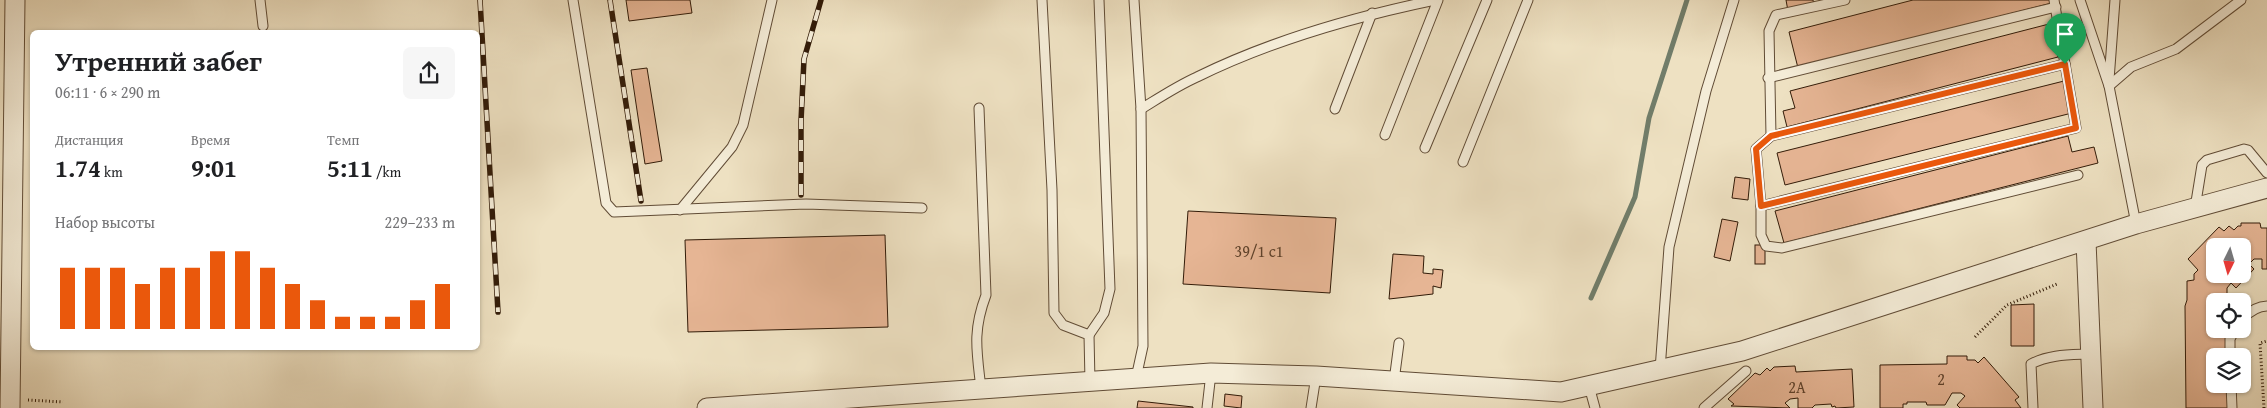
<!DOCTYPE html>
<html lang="ru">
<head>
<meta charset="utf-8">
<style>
  :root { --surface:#fff; --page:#f6f6f6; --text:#202124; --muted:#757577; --accent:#ea580c }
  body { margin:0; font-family:"Gentium Book Plus",serif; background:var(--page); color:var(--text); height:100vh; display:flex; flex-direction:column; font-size:19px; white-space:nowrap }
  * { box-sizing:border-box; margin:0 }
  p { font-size:16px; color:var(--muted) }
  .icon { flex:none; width:28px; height:28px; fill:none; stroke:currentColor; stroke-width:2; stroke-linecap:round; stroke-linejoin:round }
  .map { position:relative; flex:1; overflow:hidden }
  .drawer { position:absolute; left:30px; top:30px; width:450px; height:320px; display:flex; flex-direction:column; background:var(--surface); border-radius:8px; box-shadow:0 1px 4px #0004 }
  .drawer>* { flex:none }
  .needle { width:32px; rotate:185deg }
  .fabs { position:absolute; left:2206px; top:238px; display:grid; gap:10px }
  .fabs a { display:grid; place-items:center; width:45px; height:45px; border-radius:8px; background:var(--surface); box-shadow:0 1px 4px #0004; font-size:25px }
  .pin { position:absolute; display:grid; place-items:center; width:42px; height:42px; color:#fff; margin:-51px -21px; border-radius:50% 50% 50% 0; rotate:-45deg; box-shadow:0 0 5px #0007 }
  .pin .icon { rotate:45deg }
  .round { display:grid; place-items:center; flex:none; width:52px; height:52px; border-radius:8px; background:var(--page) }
  .head { display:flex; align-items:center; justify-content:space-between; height:85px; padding:0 25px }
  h1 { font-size:28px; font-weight:700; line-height:38px }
  .stats { display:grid; grid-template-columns:repeat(3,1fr); gap:8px; height:85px; padding:5px 25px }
  .stats div { display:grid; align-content:center }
  .stats b { font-size:25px; font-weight:700 }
  .stats small { font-size:14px; font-weight:400 }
  .stats p { font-size:14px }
  .chart { height:140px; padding:10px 25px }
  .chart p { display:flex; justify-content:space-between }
  .chart svg { width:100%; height:90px; margin-top:5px; stroke:var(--accent); stroke-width:6 }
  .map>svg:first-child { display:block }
</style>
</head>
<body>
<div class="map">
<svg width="2267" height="408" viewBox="0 0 2267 408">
  <rect width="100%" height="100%" fill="#eee1c2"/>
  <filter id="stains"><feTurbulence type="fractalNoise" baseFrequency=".004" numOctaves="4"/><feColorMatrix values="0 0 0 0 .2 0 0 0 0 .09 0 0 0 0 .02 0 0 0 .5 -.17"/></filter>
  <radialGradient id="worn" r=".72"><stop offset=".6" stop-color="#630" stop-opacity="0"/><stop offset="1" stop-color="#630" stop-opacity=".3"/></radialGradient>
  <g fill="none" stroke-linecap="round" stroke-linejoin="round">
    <polyline stroke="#717d6a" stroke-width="5" points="1591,298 1635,197 1649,118 1687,0"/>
  </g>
  <g fill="#e6b594" stroke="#321b08" fill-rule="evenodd">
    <polygon points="626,0 690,0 692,13 629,21"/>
    <polygon points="1786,0 1813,0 1814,5 1788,11"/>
    <polygon points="1913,0 2052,0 2052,3 1798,68 1789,32"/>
    <polygon points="2049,24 2058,57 1787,127 1783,111 1795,108 1790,91"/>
    <polygon points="647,68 662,161 645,164 631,70"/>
    <polygon points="2064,81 2072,113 1785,185 1777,153"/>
    <polygon points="2068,136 2072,152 2094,147 2098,163 1784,243 1775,211"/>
    <polygon points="1735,177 1750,179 1748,200 1732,198"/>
    <polygon points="1188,211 1336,218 1330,293 1183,284"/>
    <polygon points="1722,219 1738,222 1730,261 1714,257"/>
    <path d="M2241,223H2260L2261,228H2267V269H2262V259H2254L2249,264L2254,269L2236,288L2231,283L2227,288V301H2215V329H2228V356H2215V384H2228L2229,408H2186L2185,306L2187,300V281L2194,280V274L2198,270L2188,259L2219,227L2224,231L2229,226L2234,230L2238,226H2241ZM2215,246H2242V274H2215Z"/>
    <polygon points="885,235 888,327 688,332 685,240"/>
    <rect x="1755" y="245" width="10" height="19"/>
    <polygon points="1393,254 1424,256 1423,273 1433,274 1433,269 1443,270 1441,288 1433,286 1433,294 1389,299"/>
    <polygon points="2034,304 2034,346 2011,346 2011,305"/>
    <polygon points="1947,356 1967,356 1967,360 1975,360 1978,363 1984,357 2019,397 2015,400 2021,408 1960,408 1957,405 1965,396 1961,393 1952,393 1945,405 1927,405 1926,402 1907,402 1907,404 1903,404 1903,408 1880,408 1880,365 1947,364"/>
    <polygon points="1795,366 1796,372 1852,369 1854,407 1836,408 1835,406 1832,407 1831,404 1815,405 1812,408 1798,408 1798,398 1790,399 1785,403 1790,408 1731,406 1734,404 1728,399 1755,373 1760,375 1767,368 1770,371 1774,367"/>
    <polygon points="1225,394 1242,396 1241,408 1224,406"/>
    <polygon points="1138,401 1193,407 1193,408 1137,408"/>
  </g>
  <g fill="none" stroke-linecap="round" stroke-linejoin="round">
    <defs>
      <g id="lane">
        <polyline points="260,0 263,26"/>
        <polyline points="573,0 606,203 614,212 806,204 922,208"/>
        <polyline points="1042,0 1052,190 1054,313 1063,325 1089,335 1090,382"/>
        <polyline points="1134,0 1141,109 1143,346 1136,378"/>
        <polyline points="1845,0 1776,15 1769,31 1771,136 1756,149 1761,206 1761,235 1766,246 1782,248 2078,175"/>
        <polyline points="2080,0 2109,86 2136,224"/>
        <polyline points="1768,78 2056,7"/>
        <polyline points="2109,80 2115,0"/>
        <polyline points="2109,86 2131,67 2176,49 2241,0"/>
        <path d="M979,108L986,295C972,332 977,352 981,389"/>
        <path d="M1141,109C1159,98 1177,86 1197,77C1272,40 1353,17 1435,0"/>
        <polyline points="1335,109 1372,13"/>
        <polyline points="1385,135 1438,0"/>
        <polyline points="1771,136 2065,64"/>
        <polyline points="1425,148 1487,0"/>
        <polyline points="1463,162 1528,0"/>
        <polyline points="1761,206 2076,128 2054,0"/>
        <polyline points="2195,208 2202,165 2207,160 2244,149 2248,150 2267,173"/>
        <polyline points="680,210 732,147 743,125 772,0"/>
        <path d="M2242,319C2249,312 2257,306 2267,306"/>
        <polyline points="1089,335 1104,313 1110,289 1099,0"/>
        <polyline points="2230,356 2230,339 2235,329"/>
        <polyline points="1660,370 1669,247 1706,91 1734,0"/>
        <polyline points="1394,381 1399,343"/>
        <polyline points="2231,384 2232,408"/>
        <polyline points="1589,386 1595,408"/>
        <polyline points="1207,408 1211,373"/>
        <polyline points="1311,408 1316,376"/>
        <polyline points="1704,408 1746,371"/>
        <path d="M2033,408L2031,364C2050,354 2070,355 2091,354"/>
      </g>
      <g id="street">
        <polyline points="2086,241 2093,408"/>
        <polyline points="10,408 15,0"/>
        <polyline points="707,408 1211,373 1316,376 1561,392 1742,351 2136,224 2267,188"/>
      </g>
    </defs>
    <use href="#lane" stroke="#614c36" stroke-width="11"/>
    <use href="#street" stroke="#614c36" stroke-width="21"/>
    <g stroke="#321b08" stroke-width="3" stroke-dasharray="1 2.5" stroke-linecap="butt">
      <polyline points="1975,337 2007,305 2057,284"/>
      <polyline points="28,400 63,402"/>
      <polyline points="2264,408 2260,343 2267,341"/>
    </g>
    <use href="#lane" stroke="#f4ecd7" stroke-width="9"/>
    <use href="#street" stroke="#f4ecd7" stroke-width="19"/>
    <defs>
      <g id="rail">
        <polyline points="480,0 498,312"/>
        <polyline points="610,0 641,201"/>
        <polyline points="801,195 801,121 804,59 821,0"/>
      </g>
    </defs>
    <use href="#rail" stroke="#321b08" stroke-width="5.5"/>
    <use href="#rail" stroke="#f4ecd7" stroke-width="4" stroke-dasharray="11" stroke-linecap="butt"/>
  </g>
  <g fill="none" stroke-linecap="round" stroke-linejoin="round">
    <defs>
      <polygon id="route" points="2065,64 2076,128 1761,206 1756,149 1771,136"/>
    </defs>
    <use href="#route" stroke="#fff" stroke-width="10"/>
    <use href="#route" stroke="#ea580c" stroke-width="6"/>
  </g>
  <g text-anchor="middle" stroke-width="4.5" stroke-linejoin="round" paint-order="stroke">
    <g font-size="16" fill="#5f422b">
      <text x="1259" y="257">39/1 с1</text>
      <text x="1941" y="385">2</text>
      <text x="1797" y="393">2А</text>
    </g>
  </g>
  <rect width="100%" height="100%" filter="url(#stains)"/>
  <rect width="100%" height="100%" fill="url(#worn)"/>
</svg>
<div class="fabs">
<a><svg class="needle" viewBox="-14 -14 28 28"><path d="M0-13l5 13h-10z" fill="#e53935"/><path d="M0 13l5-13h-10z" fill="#757577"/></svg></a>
<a><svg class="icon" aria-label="locate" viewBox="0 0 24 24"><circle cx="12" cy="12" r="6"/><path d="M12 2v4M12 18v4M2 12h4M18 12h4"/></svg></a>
<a><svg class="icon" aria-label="layers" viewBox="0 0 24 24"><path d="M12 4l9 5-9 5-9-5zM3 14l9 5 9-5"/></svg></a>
</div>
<div class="pin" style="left:2065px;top:64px;background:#1e9e55"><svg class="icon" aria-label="arrive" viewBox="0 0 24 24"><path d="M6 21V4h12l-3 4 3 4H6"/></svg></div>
<section class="drawer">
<div class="head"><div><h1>Утренний забег</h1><p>06:11 · 6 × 290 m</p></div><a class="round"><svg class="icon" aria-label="share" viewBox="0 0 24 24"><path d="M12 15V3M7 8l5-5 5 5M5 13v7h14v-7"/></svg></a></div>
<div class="stats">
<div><p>Дистанция</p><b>1.74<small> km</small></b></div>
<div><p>Время</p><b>9:01</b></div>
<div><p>Темп</p><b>5:11<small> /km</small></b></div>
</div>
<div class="chart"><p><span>Набор высоты</span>229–233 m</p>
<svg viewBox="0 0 160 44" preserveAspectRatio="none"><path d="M5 44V14M15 44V14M25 44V14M35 44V22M45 44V14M55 44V14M65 44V6M75 44V6M85 44V14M95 44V22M105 44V30M115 44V38M125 44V38M135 44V38M145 44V30M155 44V22"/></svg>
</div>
</section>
</div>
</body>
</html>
